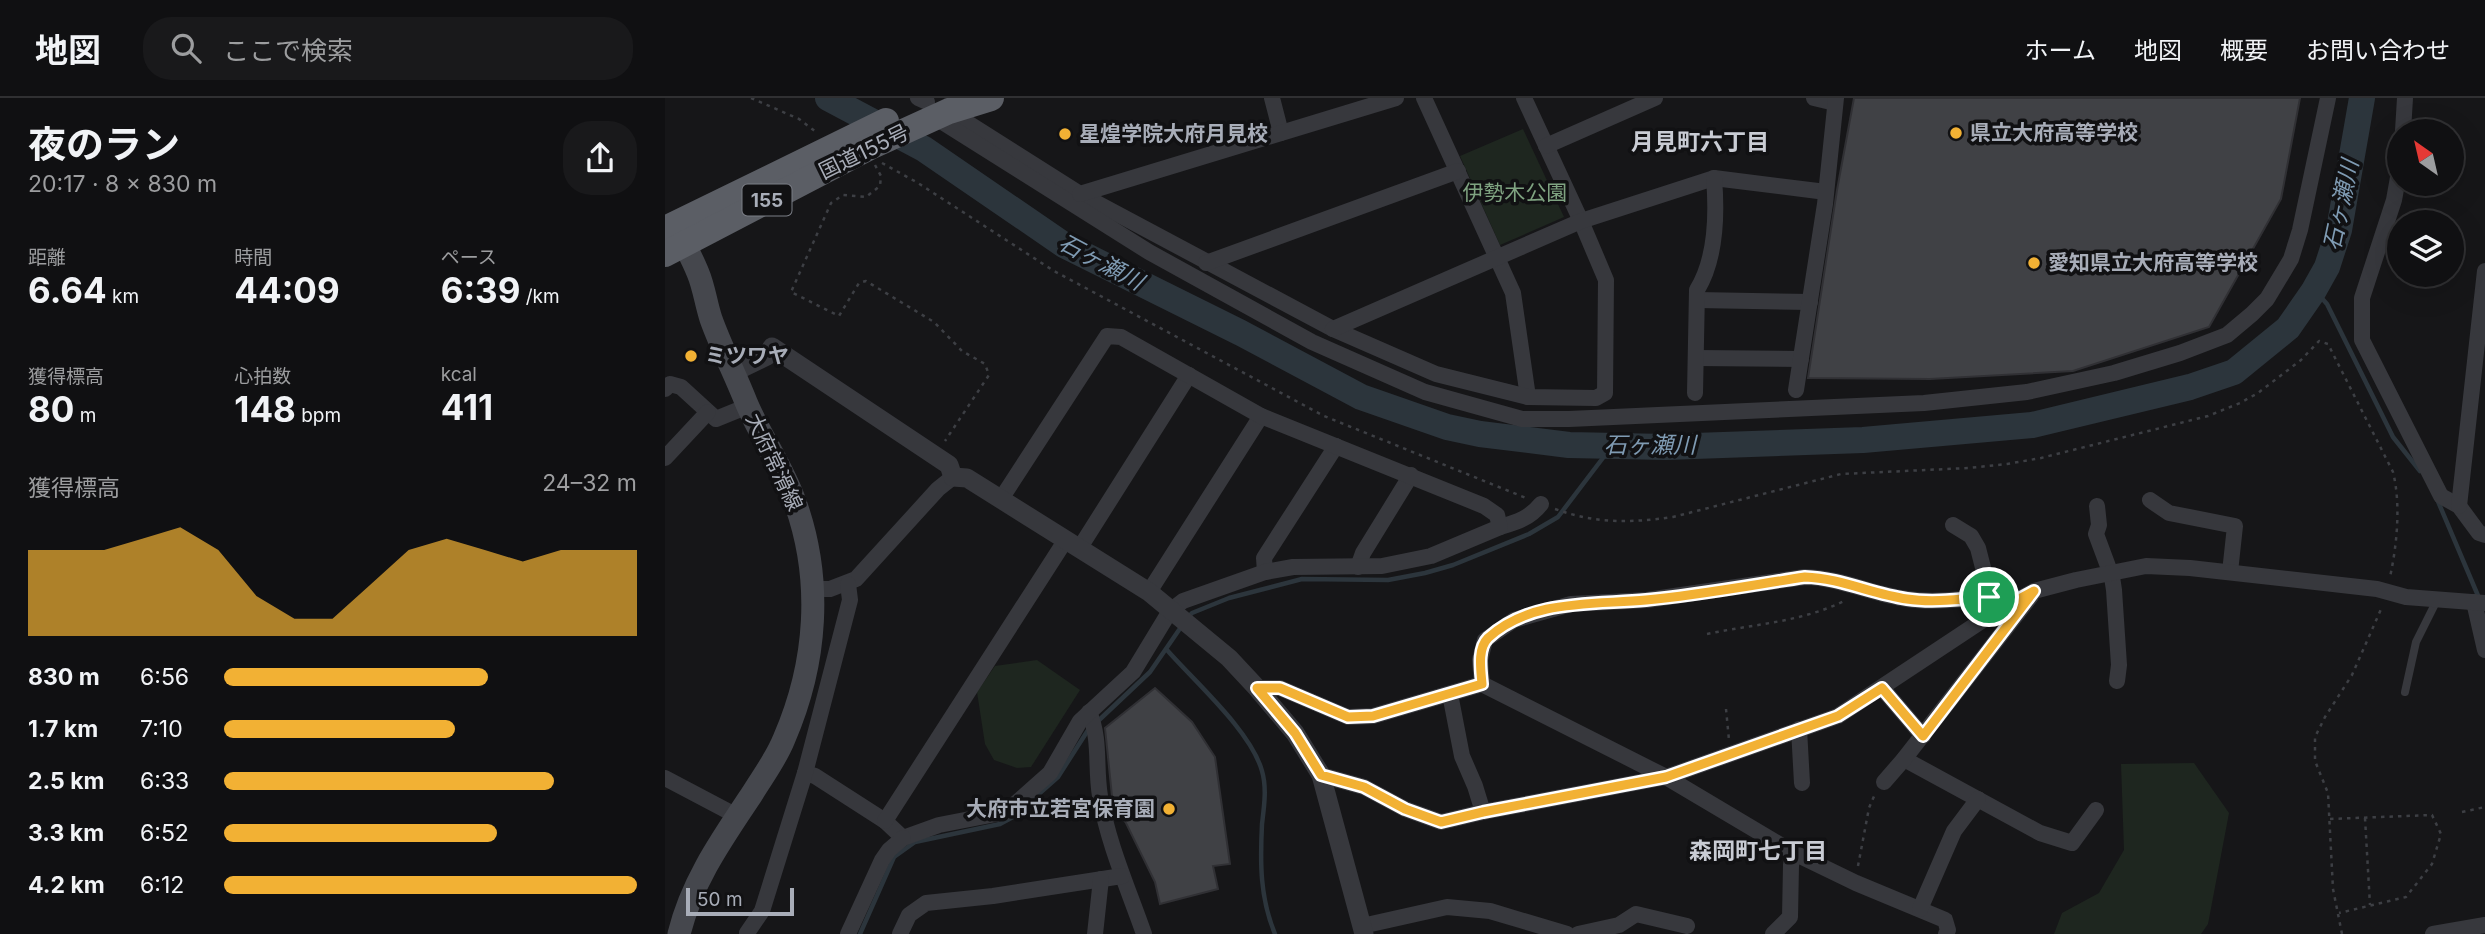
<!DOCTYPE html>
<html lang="ja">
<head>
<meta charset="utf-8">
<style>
  :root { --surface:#101012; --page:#19191b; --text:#f1f3f6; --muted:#9c9d9f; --line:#303032; --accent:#f2b134 }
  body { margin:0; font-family:Inter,"Noto Sans JP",sans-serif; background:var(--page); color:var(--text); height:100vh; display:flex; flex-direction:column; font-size:26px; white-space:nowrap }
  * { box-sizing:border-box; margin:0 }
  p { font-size:23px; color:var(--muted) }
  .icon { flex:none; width:38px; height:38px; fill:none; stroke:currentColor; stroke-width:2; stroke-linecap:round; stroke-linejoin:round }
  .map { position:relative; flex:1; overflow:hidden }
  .panel { display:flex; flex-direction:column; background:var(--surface); width:665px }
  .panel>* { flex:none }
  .needle { width:46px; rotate:326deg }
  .controls { position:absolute; left:1722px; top:21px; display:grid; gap:14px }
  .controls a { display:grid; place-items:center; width:77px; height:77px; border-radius:50%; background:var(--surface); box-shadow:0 7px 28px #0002,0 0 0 2px var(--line); font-size:35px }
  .scale { position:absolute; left:21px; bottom:18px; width:108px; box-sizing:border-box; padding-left:7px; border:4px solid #a8adb8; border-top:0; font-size:19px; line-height:24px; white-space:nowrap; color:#a8adb8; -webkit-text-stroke:5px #111113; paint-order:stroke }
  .pin { position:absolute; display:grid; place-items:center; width:60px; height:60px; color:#fff; margin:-30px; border:4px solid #fff; border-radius:50%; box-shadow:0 2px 7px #0007 }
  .round { display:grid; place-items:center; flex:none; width:74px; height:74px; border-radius:28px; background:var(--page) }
  .headline { display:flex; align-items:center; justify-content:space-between; height:119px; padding:0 28px }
  h1 { font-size:38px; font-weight:700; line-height:52px }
  .figures { display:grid; grid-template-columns:repeat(3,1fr); gap:10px; height:119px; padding:7px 28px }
  .figures div { display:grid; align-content:center }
  .figures b { font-size:35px; font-weight:700 }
  .figures small { font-size:19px; font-weight:400 }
  .figures p { font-size:19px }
  .chart { height:196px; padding:14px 28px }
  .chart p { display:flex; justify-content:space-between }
  .chart svg { width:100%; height:126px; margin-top:7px; fill:var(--accent); opacity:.7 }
  ul { padding:0 28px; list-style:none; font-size:23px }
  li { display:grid; grid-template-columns:112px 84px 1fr; align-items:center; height:52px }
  li i { height:18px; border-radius:9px; background:var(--accent) }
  header { display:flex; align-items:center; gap:42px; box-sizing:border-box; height:98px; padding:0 35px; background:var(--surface); border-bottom:2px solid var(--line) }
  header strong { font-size:33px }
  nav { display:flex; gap:38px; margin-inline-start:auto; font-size:24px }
  .search { width:490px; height:63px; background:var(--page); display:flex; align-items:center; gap:18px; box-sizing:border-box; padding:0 24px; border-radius:28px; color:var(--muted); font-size:26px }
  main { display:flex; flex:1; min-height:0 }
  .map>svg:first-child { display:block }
</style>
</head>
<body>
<header>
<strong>地図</strong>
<div class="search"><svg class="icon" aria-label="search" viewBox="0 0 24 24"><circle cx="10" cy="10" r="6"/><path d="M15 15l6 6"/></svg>ここで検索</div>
<nav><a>ホーム</a><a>地図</a><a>概要</a><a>お問い合わせ</a></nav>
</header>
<main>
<section class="panel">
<div class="headline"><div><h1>夜のラン</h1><p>20:17 · 8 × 830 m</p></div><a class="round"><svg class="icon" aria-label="share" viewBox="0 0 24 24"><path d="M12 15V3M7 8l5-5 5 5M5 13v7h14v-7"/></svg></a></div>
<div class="figures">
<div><p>距離</p><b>6.64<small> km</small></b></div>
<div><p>時間</p><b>44:09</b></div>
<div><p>ペース</p><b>6:39<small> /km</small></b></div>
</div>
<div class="figures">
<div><p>獲得標高</p><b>80<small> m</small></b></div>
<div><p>心拍数</p><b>148<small> bpm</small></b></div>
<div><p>kcal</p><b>411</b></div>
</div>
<div class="chart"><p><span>獲得標高</span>24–32 m</p>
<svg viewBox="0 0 160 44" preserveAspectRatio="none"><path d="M0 44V14L10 14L20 14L30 10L40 6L50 14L60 30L70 38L80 38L90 26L100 14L110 10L120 14L130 18L140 14L150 14L160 14V44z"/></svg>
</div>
<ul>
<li><b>830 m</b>6:56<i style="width:64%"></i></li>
<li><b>1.7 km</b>7:10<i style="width:56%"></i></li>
<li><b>2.5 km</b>6:33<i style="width:80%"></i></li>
<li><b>3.3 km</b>6:52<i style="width:66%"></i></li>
<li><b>4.2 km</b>6:12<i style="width:100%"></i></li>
</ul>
</section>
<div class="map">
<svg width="1820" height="836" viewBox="0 0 1820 836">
  <rect width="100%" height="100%" fill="#161618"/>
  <g fill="#1e261f">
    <polygon points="858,31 899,119 835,147 795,58"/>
    <polygon points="372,562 415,592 366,669 352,670 329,662 320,646 312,594 330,568"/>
    <polygon points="1529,665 1564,715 1543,826 1536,836 1389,836 1397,815 1434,795 1459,752 1456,666"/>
  </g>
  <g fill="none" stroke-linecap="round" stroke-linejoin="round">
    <g stroke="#2c353c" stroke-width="4.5">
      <polyline points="1648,194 1653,196 1662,206 1728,339 1755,373"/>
      <polyline points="1772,401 1814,500"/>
      <polyline points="523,519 527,515 564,500 637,481 723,482 760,475 788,467 864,436 893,419 947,348"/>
      <path d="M502,552C530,584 586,633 597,673C602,690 599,709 597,726C595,765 595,800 610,836"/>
      <polyline points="432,624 485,574 516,529"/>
      <polyline points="195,836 229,759 250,744 335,726 348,719 393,679 425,629"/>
    </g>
    <polyline stroke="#2c353c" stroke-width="26" points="163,0 259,51 399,147 576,235 696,299 782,329 815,336 904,347 1001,349 1198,342 1367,327 1525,289 1569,274 1623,230 1648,194 1662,169 1674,132 1697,0"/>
  </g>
  <g fill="#404145" stroke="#303034" stroke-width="2">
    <polygon points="1189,0 1635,0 1616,101 1544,229 1408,273 1265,281 1143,280 1172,92"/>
    <polygon points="490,590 527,624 550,659 565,766 548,768 553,791 495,806 490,784 461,725 448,708 440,630"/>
  </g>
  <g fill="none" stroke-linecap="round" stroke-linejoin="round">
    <g stroke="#3d3f44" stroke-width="2.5" stroke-dasharray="3.5 5" stroke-linecap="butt">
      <polyline points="86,0 134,21 151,34"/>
      <polyline points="217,65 253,85 389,173 659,318 861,400"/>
      <polyline points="210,67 216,78 215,88 201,99 178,97 166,105 126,194 174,218 194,185 201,183 269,224 297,253 320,266 324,277 280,343"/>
      <path d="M890,411C932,426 964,425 1008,419L1176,376L1303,370L1342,366L1376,360L1543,318L1575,305L1593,295L1636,262L1654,243L1663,246L1728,374C1736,406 1732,447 1725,479"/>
      <path d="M1042,536C1089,526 1138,524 1181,502"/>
      <polyline points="1061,611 1064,642"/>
      <polyline points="1797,714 1820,709"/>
      <polyline points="1700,720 1705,807"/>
      <polyline points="1665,721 1767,717 1776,736 1767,766 1741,799 1674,815"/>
      <polyline points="1193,768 1204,710 1210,696"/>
      <polyline points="1677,836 1668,791 1663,695 1650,663 1650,639 1660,619 1687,577 1717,509"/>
    </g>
    <polyline stroke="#37383d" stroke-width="8" points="1740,594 1751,544 1772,502"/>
    <g stroke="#37383d" stroke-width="16">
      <polyline points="253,0 262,4"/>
      <polyline points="607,0 616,35"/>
      <polyline points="759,0 848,195 863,299"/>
      <polyline points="1149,0 1170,5"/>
      <polyline points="284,13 415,96 668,231 771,276 863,299 931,300 940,295 941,182 916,123 859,0"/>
      <polyline points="271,20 484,154 647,244 760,294 857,321 904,321 1259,305 1362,294 1449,275 1515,255 1562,237 1587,216 1602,201 1626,161 1635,132 1663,0"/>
      <polyline points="1738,33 1740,0"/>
      <polyline points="881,48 990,0"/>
      <polyline points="1734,74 1729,102 1697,200 1697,242 1776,398 1794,408 1814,435 1820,437"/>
      <polyline points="415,96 731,0"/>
      <polyline points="541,165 793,73"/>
      <polyline points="1032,202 1145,204"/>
      <polyline points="668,231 916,123 1049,80 1161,94"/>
      <polyline points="1031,260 1136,261"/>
      <polyline points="0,291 5,286 16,289 51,321 83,308"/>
      <polyline points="1131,292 1160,106 1171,0"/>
      <path d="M1030,295L1032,192C1051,161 1052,116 1049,80"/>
      <polyline points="0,360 43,314"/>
      <polyline points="1485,402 1504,415 1570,428 1565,474"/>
      <polyline points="1432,408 1434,427 1431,436 1447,479 1449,492 1454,567 1452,583"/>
      <polyline points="1794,408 1820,173"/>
      <polyline points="1288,427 1306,438 1313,450 1328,509"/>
      <path d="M835,429C852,424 865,420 876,406"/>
      <polyline points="414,451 524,277"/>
      <polyline points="693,469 698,455 746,377"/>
      <polyline points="600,474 599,460 671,348"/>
      <polyline points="148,491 165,491 191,481 273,391 288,379"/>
      <polyline points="484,494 596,318"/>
      <polyline points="1809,504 1820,552"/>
      <path d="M817,586L815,562L820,542L849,522L906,506L982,502L1140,479C1175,480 1207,496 1242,501C1268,505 1297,501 1324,499"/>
      <polyline points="592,590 615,590 683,619 708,618 817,586 1001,679 1129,755 1191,785 1280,822 1283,832 1281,836"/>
      <polyline points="1217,590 1258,638"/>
      <polyline points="785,596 797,658 810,688 818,714"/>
      <path d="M424,614C436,642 430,668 435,698C443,746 463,790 479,836"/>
      <polyline points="1134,631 1137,685"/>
      <polyline points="1239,661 1375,735 1407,745 1431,712"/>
      <polyline points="140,675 150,678 220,723 238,740 274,727 341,714 385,675 415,623 468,574 505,513 518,503 600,474 628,469 717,468 766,458 835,429 832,417 819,408 596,318 456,239 442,238 336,401"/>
      <polyline points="656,677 699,689 740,711 776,724 818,714 1001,679 1173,618 1330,514 1369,493 1411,482 1481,468 1525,470 1712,491 1741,499 1820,505"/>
      <polyline points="0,680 72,718"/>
      <polyline points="1219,684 1239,661 1366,498"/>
      <polyline points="220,723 400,443"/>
      <polyline points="1255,811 1289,733 1313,701"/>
      <polyline points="697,828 782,809 825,813 902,836"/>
      <polyline points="82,835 97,813 140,675 185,502 183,486"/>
      <polyline points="183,836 217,762 224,752 238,740"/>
      <polyline points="235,836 244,817 261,805 328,798 457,778"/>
      <polyline points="430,836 436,781"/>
      <polyline points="913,836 954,827 971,816 1022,828"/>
      <polyline points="1108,836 1125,819 1126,767 1129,755"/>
      <polyline points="1768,836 1820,827"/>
    </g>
    <polyline stroke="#37383d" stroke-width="19" points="69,274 102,258 107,249 284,367 288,379 302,380 484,494 564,560 592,590 630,635 656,677 699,836"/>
    <path stroke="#45474d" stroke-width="23" d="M13,132C19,146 27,160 33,175C39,189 41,206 46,221C56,249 70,276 81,304C95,338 118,369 130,404C158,482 152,565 119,641C111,661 98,678 87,696C57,741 27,783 14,836"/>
    <g stroke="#5b5e65" stroke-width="26">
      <polyline points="0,131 221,23"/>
      <polyline points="0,156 205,49 284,13 326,0"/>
    </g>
  </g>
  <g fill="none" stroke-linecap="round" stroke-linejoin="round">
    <defs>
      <path id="route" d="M1140,479C1175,480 1207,496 1242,501C1268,505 1297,501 1324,499L1330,514L1369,493L1258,638L1217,590L1173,618L1001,679L818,714L776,724L740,711L699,689L656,677L630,635L592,590H615L683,619L708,618L817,586C816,573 812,551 823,540C865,501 928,507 981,502C1034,497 1087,487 1140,479Z"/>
    </defs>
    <use href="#route" stroke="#fff" stroke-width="14"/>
    <use href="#route" stroke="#f2b134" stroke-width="9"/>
  </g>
  <g fill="#f2b134" stroke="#111113" stroke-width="2.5">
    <circle cx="1291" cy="35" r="7"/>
    <circle cx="400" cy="36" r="7"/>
    <circle cx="1369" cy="165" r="7"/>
    <circle cx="26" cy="258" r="7"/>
    <circle cx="504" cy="711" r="7"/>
  </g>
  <g text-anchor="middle" stroke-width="7" stroke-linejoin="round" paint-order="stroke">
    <rect fill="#111113" stroke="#7b7e86" stroke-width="2" x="77.5" y="86.5" width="49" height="31" rx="5"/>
    <g font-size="19" font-weight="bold" fill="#a8adb8">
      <text x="102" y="109">155</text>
    </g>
    <g font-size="21" font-weight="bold" fill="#a8adb8" stroke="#111113" text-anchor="start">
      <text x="1305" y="42">県立大府高等学校</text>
      <text x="414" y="43">星煌学院大府月見校</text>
      <text x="1383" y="172">愛知県立大府高等学校</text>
      <text x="40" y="265">ミツワヤ</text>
      <text x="490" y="718" text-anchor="end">大府市立若宮保育園</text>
    </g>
    <g font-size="21" fill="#a8adb8" stroke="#111113">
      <text transform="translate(199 54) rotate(-26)" y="7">国道155号</text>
      <text transform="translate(109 364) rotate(65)" y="7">大府常滑線</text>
    </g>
    <g font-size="21" fill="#7fa381" stroke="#111113">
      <text x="850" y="102">伊勢木公園</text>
    </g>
    <g font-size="23" font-weight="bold" fill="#c9ccd4" stroke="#111113">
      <text x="1035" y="52">月見町六丁目</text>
      <text x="1093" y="761">森岡町七丁目</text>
    </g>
    <g font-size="23" font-style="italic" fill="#7f9bb3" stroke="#111113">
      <text transform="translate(1676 107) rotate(-78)" y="8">石ヶ瀬川</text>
      <text transform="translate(436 164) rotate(28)" y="8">石ヶ瀬川</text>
      <text x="985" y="355">石ヶ瀬川</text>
    </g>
  </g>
</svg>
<div class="controls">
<a><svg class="needle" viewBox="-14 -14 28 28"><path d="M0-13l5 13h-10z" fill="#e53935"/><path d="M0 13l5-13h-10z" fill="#9c9d9f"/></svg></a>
<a><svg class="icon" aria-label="layers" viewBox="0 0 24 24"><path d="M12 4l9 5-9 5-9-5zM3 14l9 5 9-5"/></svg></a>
</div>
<div class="scale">50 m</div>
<div class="pin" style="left:1324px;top:499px;background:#1e9e55"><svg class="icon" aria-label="arrive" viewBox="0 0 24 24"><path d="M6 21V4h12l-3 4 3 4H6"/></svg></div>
</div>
</main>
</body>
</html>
